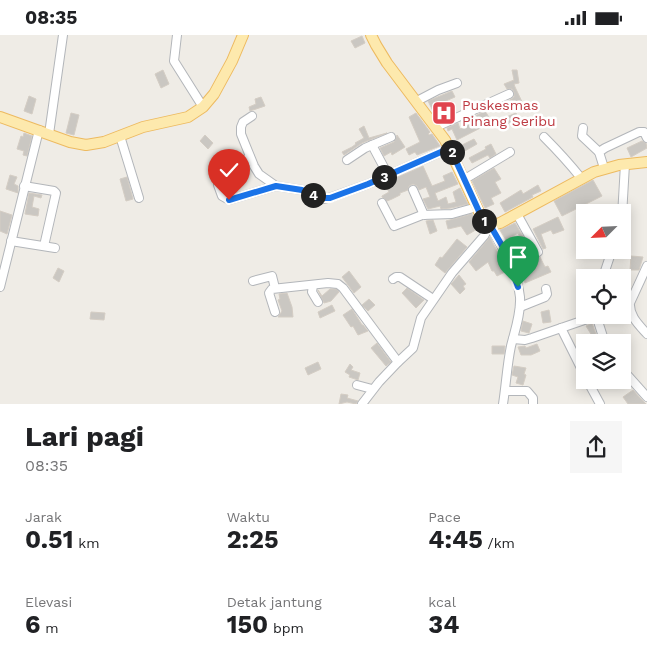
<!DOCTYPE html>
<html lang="id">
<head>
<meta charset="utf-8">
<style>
  :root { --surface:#fff; --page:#f6f6f6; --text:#202124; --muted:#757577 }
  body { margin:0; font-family:"Work Sans",sans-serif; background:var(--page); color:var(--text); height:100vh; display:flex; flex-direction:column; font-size:19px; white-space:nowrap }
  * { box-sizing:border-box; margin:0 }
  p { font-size:16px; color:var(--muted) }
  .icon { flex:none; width:28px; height:28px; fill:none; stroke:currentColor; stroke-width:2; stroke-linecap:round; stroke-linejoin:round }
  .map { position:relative; height:369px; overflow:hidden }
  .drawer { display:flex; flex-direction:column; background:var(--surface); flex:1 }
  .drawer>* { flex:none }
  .needle { width:32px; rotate:246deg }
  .tools { position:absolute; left:576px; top:169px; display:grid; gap:10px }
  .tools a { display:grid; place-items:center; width:55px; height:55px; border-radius:0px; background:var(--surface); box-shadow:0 2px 12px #0003; font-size:25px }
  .pin { position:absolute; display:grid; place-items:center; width:42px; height:42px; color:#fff; margin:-51px -21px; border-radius:50% 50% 50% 0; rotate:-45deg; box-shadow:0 0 5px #0007 }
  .pin .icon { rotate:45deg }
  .km { position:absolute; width:25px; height:25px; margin:-12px; border-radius:50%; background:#222; color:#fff; font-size:14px; line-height:25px; text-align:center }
  .round { display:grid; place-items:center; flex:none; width:52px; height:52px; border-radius:0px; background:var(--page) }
  .overview { display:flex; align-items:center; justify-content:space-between; height:85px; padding:0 25px }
  h1 { font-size:28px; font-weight:700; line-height:38px }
  .figures { display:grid; grid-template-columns:repeat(3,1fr); gap:8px; height:85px; padding:5px 25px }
  .figures div { display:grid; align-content:center }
  .figures b { font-size:25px; font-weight:700 }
  .figures small { font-size:14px; font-weight:400 }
  .figures p { font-size:14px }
  .status { display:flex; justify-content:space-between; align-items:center; height:35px; padding:0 25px; background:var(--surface); direction:ltr }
  .status svg { height:14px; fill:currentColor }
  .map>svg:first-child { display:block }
</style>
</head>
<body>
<div class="status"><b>08:35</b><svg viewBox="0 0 49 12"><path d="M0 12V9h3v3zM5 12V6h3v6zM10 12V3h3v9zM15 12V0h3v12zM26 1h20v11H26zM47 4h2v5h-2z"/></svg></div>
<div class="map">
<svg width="647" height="369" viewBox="0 0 647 369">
  <rect width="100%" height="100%" fill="#efece6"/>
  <g fill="#cac7c2" stroke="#d4cdc4">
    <polygon points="362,1 365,8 355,13 351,6"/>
    <polygon points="163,35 169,49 161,53 155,39"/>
    <polygon points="512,35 517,35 519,48 514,49 515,52 524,71 515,76 510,65 514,62 514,57 512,54 507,54 504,49 514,45"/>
    <polygon points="452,56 455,62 441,68 450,79 443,83 437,76 434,78 428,66"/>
    <polygon points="29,61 36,64 32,79 24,76"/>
    <polygon points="261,62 265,71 250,76 249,72 256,69 255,64"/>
    <polygon points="485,76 492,87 457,105 452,94 448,96 447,93 458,88 460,94 475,86 473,82"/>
    <polygon points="71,78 79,80 74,100 66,98"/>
    <polygon points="416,78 430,97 428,99 429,100 432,99 440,111 417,120 415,117 409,120 406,114 420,107 409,82"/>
    <polygon points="516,78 518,84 500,92 497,86"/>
    <polygon points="364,91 369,103 387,98 362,108 344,120 342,117 352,112 356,109 355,108 364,103 359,94"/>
    <polygon points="24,98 32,101 27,121 23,120 24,116 17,114 21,101 23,102"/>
    <polygon points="205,100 213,108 208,114 200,106"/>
    <polygon points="397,100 405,112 392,120 391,117 384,121 380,113 394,107"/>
    <polygon points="474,104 477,109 463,117 460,111"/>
    <polygon points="642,106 646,108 647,113 631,122 627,113"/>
    <polygon points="491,109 496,119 490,123 488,120 472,128 469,123 486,114 485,112"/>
    <polygon points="423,131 432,151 445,146 443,141 452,137 458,149 435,158 438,166 446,162 448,169 456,167 453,157 460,153 468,169 451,173 441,174 440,171 428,174 423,164 430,162 426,152 419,155 417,151 413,149 409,151 408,155 400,158 400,160 392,164 387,166 382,162 382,161 389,157 384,148"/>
    <polygon points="494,133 501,144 495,147 501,158 491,163 494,169 485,173 472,146"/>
    <polygon points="10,140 17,142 14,149 18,151 18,158 6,154"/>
    <polygon points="127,142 133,164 126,166 120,144"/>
    <polygon points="593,145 602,161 562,181 554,166"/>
    <polygon points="538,150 541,156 532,160 533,162 505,177 500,168 521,155 523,159"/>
    <polygon points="29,158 42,160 41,163 34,161 32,172 39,174 38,181 25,179"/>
    <polygon points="0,176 12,180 7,199 0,196"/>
    <polygon points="472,179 479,193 467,200 461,191 448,194 446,186"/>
    <polygon points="558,182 564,195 553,199 551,195 541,199 546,213 543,214 533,194"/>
    <polygon points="433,185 437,196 430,199 426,186"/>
    <polygon points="515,188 524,203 521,205 518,198 506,205 500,195"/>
    <polygon points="490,202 507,236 497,241 494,236 492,236 488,227 476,236 469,227"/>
    <polygon points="457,204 467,212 445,238 435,230 440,222 442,223"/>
    <polygon points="528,211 530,215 522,220 515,222 513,216"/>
    <polygon points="631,221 643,222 639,235 630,235"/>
    <polygon points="540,222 545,232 548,231 551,237 525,248 523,241 534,236 530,228"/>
    <polygon points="58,233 64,236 59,247 53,243"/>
    <polygon points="349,236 361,252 354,258 342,242"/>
    <polygon points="459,240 466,249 463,251 465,254 460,259 451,249"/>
    <polygon points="407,253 424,265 416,273 402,258"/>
    <polygon points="330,254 336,254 339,257 331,266 324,268 318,255 322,261"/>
    <polygon points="287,258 292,272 293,282 278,282 282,276 278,265 280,264 279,259"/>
    <polygon points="369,264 375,270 368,276 362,270"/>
    <polygon points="332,270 335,276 320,283 318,277"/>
    <polygon points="352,274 362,290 363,290 368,296 358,300 353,291 351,292 343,280"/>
    <polygon points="549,275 551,287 543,288 541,277"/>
    <polygon points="91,277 105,278 104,285 90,284"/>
    <polygon points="523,286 532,289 529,298 521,296"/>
    <polygon points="592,288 597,302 594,304 586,291"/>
    <polygon points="377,308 391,327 386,331 371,313"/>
    <polygon points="537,309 540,316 531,320 521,320 518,312 525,311 526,313"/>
    <polygon points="492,311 505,311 504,319 492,319"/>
    <polygon points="318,327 321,334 308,340 305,333"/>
    <polygon points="350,329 353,332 351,335 360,338 358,345 349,342 350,340 345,337"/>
    <polygon points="514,331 526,333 524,339 526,340 523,350 516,348 518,342 512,340"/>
    <polygon points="633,355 643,366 646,369 628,369 623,362"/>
    <polygon points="341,359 348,360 347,363 358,366 356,369 347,367 339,369"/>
  </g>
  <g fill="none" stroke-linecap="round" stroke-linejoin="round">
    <defs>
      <g id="minor">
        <polyline points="177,0 174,26 203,72"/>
        <polyline points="417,66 438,55 457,48"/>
        <polyline points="252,81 243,87 241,92 241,99 254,131 259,139 276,151 302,155 324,164 332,162 368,149 450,113"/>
        <polyline points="436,92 509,59"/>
        <polyline points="583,93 582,101 599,117"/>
        <polyline points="49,99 63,0"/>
        <polyline points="120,101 139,163"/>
        <path d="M544,102C557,115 569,128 581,143"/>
        <polyline points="372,110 388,140"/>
        <polyline points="250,122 218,140 218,150 222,161 229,165 276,151"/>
        <polyline points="347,125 365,113 391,102"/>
        <polyline points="604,133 599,117 605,113 639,97 644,97 647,103"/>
        <polyline points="465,144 510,117"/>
        <polyline points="24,151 54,156 56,158 44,211"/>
        <polyline points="413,155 424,180"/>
        <polyline points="382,168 394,191 422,180 452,179 477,172"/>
        <polyline points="622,181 625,129"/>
        <path d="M490,190C502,213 517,236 520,262C521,279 515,295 511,311C507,330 506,350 503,369"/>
        <polyline points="11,206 55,213"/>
        <path d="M647,231L630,268C629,281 639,290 647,299"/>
        <polyline points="514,239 527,223 538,217 517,179"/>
        <polyline points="603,242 612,215"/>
        <polyline points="393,244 396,242 400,242 433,264"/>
        <polyline points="253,246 272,241 275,253"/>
        <polyline points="313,250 312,257 318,267"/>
        <polyline points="0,252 39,95"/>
        <polyline points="520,272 545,262 547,259 546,254"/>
        <polyline points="275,277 269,258 272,254 328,248 338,249 343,253 398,327"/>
        <polyline points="596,280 605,308"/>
        <polyline points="561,293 585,341"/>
        <polyline points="513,304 525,305 532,303 596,281"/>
        <polyline points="622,334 647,362"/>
        <polyline points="587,345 600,369"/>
        <polyline points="357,350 372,354"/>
        <polyline points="505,356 527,356 533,363 533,369"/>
        <polyline points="362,369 379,347 398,327 413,313 421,283 452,238 484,201 490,190"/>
      </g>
      <g id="major">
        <polyline points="371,0 376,10 387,28 445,105 480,179 488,189 493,190 500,188 594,137 619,130 647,127"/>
        <polyline points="0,82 70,107 86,110 104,107 143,92 188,82 203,72 214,59 232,26 243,0"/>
      </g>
    </defs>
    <use href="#minor" stroke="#b3b6ba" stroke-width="10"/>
    <use href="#major" stroke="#edba60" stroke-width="12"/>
    <use href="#minor" stroke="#fff" stroke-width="8"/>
    <use href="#major" stroke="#fde9ad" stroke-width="10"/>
  </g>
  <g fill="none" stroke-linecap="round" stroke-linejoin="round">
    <defs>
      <polyline id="route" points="229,165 276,151 302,155 322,163 330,163 368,149 450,113 482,183 486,188 490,190 504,214 518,252"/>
    </defs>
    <use href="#route" stroke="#fff" stroke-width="10"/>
    <use href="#route" stroke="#1a73e8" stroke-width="6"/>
  </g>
  <defs>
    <symbol id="hospital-square" viewBox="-11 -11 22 22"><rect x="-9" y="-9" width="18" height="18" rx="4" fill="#e0444e" stroke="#fff"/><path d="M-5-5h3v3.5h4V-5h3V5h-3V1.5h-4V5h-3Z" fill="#fff"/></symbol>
  </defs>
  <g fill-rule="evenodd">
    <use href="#hospital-square" x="430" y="64" width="28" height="28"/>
  </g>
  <g text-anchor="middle" stroke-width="5" stroke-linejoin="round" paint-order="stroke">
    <g font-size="14" fill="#be3a42" stroke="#fff" text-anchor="start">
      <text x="462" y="75">Puskesmas<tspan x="462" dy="16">Pinang Seribu</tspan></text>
    </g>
  </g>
</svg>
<div class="tools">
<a><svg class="needle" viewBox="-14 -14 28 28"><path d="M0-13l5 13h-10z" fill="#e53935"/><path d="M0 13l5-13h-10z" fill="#757577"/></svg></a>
<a><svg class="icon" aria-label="locate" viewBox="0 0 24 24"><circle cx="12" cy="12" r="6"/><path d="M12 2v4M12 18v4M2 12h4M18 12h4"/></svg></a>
<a><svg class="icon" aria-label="layers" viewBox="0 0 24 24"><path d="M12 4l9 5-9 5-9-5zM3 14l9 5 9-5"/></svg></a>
</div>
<div class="pin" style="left:518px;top:252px;background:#1e9e55"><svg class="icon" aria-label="arrive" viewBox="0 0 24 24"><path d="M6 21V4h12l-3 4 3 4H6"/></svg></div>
<div class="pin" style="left:229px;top:165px;background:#d93025"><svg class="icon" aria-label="check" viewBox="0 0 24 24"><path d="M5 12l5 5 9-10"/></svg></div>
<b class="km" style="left:484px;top:186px">1</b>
<b class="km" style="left:452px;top:117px">2</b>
<b class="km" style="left:384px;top:142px">3</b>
<b class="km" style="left:313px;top:160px">4</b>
</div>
<section class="drawer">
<div class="overview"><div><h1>Lari pagi</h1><p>08:35</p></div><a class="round"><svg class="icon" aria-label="share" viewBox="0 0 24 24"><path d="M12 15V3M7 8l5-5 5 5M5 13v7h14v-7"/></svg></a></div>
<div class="figures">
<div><p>Jarak</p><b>0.51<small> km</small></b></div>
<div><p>Waktu</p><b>2:25</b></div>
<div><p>Pace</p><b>4:45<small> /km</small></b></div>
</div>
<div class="figures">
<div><p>Elevasi</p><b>6<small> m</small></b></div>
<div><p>Detak jantung</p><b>150<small> bpm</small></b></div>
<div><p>kcal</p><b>34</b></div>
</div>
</section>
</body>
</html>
